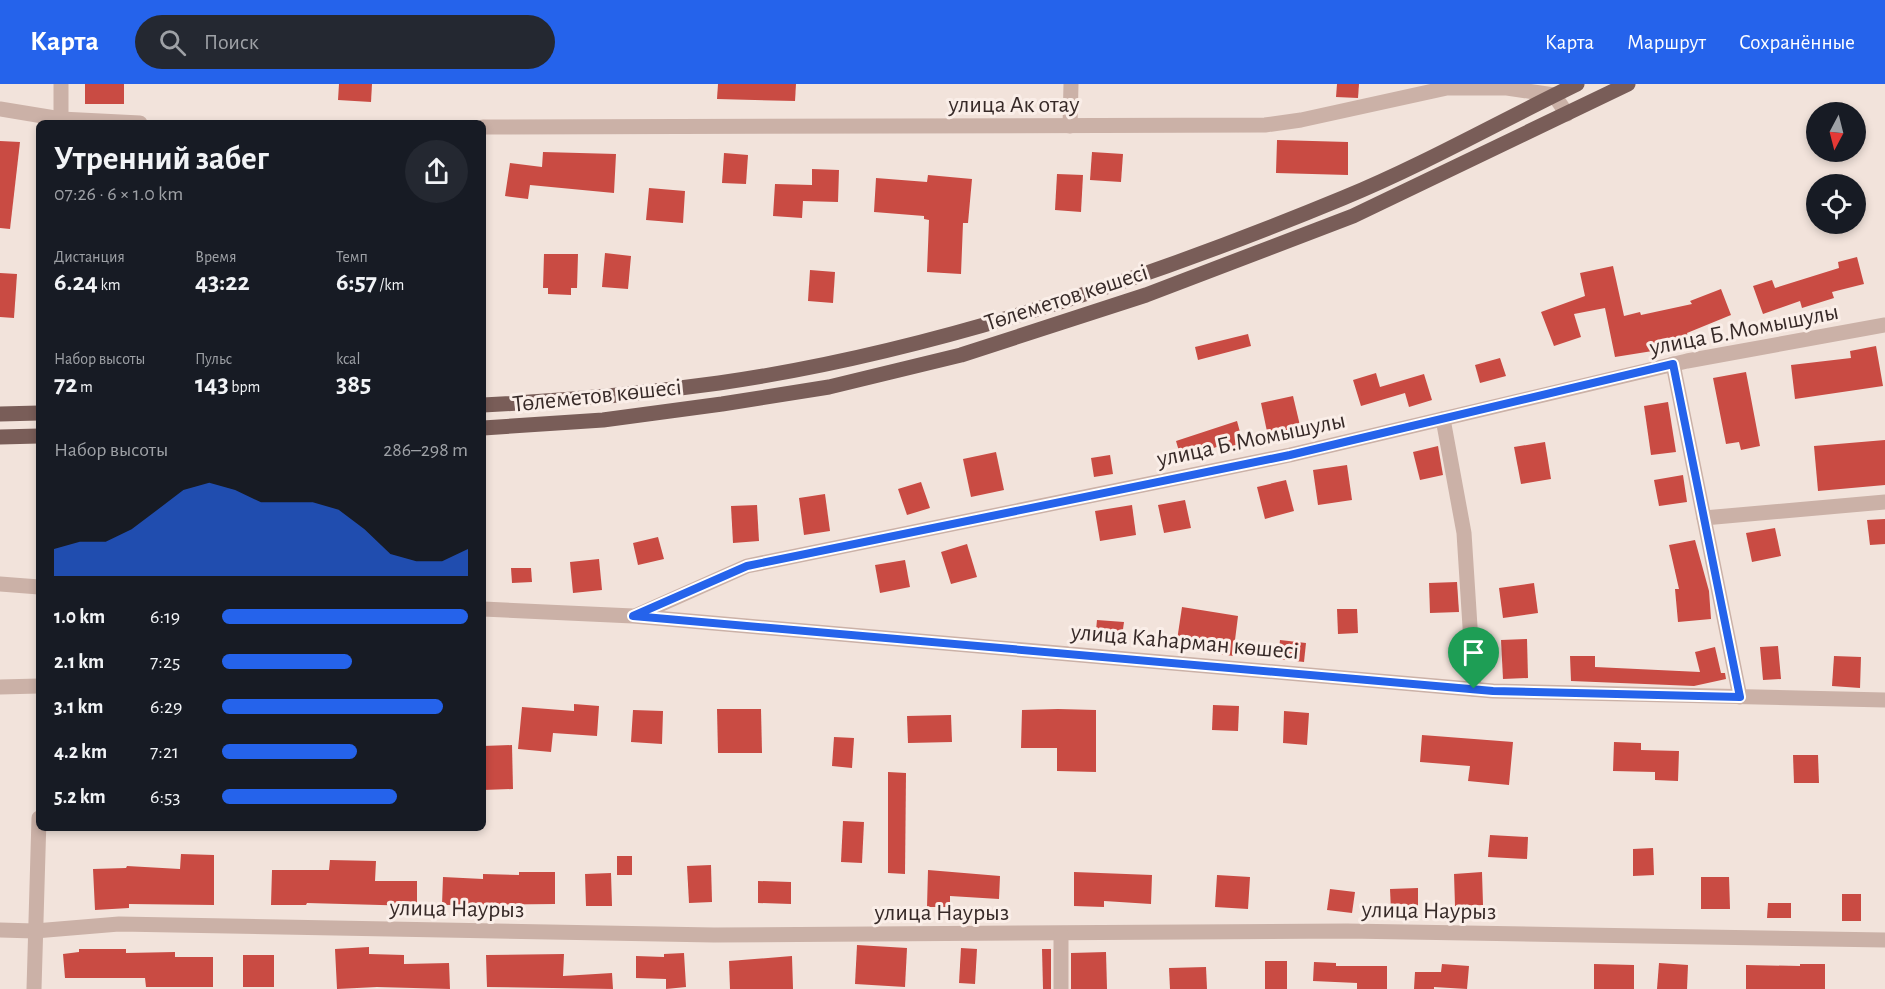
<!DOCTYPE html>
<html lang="ru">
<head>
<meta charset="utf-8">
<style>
  :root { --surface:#171b24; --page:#242831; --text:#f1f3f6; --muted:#9ea1a6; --accent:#2563eb }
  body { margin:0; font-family:"Alegreya Sans",sans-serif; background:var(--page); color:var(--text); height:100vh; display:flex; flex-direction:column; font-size:22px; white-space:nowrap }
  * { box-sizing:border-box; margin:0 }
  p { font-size:20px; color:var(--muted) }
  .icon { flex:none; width:33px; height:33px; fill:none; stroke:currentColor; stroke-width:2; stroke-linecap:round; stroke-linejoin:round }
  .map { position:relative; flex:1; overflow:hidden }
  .details { position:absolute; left:36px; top:36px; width:450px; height:711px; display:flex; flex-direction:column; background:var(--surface); border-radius:9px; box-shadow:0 3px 9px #0003 }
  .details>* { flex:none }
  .needle { width:39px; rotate:187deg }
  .buttons { position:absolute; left:1806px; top:18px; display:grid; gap:12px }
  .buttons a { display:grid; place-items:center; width:60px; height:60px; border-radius:50%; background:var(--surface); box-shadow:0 3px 9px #0003; font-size:30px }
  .pin { position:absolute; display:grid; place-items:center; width:51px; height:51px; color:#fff; margin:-62px -26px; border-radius:50% 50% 50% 0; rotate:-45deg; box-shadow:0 0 6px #0007 }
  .pin .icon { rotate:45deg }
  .round { display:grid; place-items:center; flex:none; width:63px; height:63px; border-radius:32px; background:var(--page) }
  .headline { display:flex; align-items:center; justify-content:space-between; height:102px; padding:0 18px }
  h1 { font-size:33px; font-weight:600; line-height:45px }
  .figures { display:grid; grid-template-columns:repeat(3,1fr); gap:9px; height:102px; padding:6px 18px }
  .figures div { display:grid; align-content:center }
  .figures b { font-size:26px; font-weight:600 }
  .figures small { font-size:16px; font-weight:400 }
  .figures p { font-size:16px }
  .chart { height:168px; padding:12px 18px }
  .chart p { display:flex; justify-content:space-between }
  .chart svg { width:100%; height:108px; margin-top:6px; fill:var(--accent); opacity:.7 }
  ul { padding:0 18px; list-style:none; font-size:20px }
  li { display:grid; grid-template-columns:96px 72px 1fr; align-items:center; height:45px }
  li i { height:15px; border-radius:8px; background:var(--accent) }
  header { display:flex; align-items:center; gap:36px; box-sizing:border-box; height:84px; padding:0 30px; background:var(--accent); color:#fff }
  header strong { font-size:28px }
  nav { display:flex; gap:33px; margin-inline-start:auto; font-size:21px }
  .search { width:420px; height:54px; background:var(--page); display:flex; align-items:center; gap:15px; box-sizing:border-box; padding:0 21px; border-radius:33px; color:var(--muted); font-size:22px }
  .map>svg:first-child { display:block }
</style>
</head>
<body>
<header>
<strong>Карта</strong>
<div class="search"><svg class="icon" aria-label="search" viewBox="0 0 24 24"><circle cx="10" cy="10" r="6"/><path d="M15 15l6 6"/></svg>Поиск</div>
<nav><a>Карта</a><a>Маршрут</a><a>Сохранённые</a></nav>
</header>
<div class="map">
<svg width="1885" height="905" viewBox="0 0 1885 905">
  <rect width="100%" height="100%" fill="#f2e3db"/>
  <g fill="#c94b43">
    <rect x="85" y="0" width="39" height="20"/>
    <polygon points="339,0 372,0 371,18 338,16"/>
    <polygon points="718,0 796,0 795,17 717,15"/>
    <polygon points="1337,0 1359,0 1358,14 1336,13"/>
    <polygon points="1277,56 1348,58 1348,91 1276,89"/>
    <polygon points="0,57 20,58 10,145 0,144"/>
    <polygon points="543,68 616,70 614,109 530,101 528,115 505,112 510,79 542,83"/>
    <polygon points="1092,68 1123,70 1121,98 1090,96"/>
    <polygon points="724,69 748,71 746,100 722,99"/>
    <polygon points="812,85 839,86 838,118 803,117 802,134 773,132 775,100 812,101"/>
    <polygon points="1057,90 1083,91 1081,128 1055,126"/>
    <polygon points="928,91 972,95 968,139 963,139 961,190 927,188 929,136 924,135 924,132 874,128 876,94 927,98"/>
    <polygon points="649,104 685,107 683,139 646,136"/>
    <polygon points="605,169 631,172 628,205 602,203"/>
    <polygon points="544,170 578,170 577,204 571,204 571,211 548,210 548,204 543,204"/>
    <polygon points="1857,173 1864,200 1832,208 1834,214 1802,224 1800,217 1763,230 1753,202 1772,196 1775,204 1839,184 1838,178"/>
    <polygon points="1613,182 1624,232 1640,228 1641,231 1692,220 1690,217 1721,205 1731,231 1687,249 1690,261 1615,273 1605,224 1574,230 1581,253 1554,262 1541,228 1585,212 1580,189"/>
    <polygon points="810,186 835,188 833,219 808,217"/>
    <polygon points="0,189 17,190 14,234 0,233"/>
    <polygon points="1248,250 1251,262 1198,276 1195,263"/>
    <polygon points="1876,262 1883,302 1795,315 1791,281 1851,274 1850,267"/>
    <polygon points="1500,274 1506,292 1480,299 1475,281"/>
    <polygon points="1746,288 1760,362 1741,366 1739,358 1726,360 1713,294"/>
    <polygon points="1376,289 1380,303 1424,290 1432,316 1409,323 1405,309 1361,322 1353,296"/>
    <polygon points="1293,312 1302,350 1269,357 1261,319"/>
    <polygon points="1668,318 1676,368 1651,371 1644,322"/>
    <polygon points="1237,337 1243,359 1221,365 1220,362 1181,374 1176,357"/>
    <polygon points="1885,356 1885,401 1818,407 1814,362"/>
    <polygon points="1545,358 1551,395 1521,400 1514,363"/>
    <polygon points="1438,362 1443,391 1420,396 1413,368"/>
    <polygon points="996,368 1004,406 971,413 963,375"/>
    <polygon points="1110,371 1113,390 1094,393 1091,374"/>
    <polygon points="1347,381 1352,416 1318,421 1313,386"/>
    <polygon points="1683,391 1687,418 1659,422 1654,396"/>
    <polygon points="1286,396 1294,427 1265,435 1257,403"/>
    <polygon points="921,398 930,424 907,431 898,405"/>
    <polygon points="825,410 830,447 804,451 799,414"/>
    <polygon points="1185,416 1191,444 1164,449 1158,421"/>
    <polygon points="757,421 759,457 733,459 731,422"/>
    <polygon points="1132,421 1136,451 1100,457 1095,427"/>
    <polygon points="1885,435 1885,460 1870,461 1867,436"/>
    <polygon points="1775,444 1781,472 1752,478 1746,449"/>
    <polygon points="658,453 664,475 638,481 633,459"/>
    <polygon points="1695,456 1709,507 1711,535 1678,538 1675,505 1679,505 1669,461"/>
    <polygon points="967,460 977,493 951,500 941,468"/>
    <polygon points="599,475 602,506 573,509 570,478"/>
    <polygon points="905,476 910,503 880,509 875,481"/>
    <polygon points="511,484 531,484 532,498 512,499"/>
    <polygon points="1457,498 1459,528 1430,529 1429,499"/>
    <polygon points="1534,499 1538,529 1503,534 1499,504"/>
    <polygon points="1182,523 1238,532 1233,572 1176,563"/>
    <polygon points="1337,525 1357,525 1358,549 1338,550"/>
    <polygon points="1097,536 1124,538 1121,560 1095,557"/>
    <polygon points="1527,555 1528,594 1503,595 1501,556"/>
    <polygon points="1280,556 1306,559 1304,578 1278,575"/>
    <polygon points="1778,562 1781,595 1763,596 1760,563"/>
    <polygon points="1715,563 1721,589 1725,589 1726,595 1694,602 1571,597 1570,572 1595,572 1595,583 1700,588 1695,568"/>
    <polygon points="1834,572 1861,573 1860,604 1832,602"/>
    <polygon points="574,620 599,622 597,652 553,649 551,668 518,665 522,623 574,627"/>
    <polygon points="1213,621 1239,622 1238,647 1212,646"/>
    <polygon points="717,625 761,625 762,669 718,669"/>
    <polygon points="1058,625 1096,626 1096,688 1057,687 1057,664 1021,664 1022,626"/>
    <polygon points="633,626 663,627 662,660 631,658"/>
    <polygon points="1284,627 1309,629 1307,661 1283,659"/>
    <polygon points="951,631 952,658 908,659 907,632"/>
    <polygon points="1422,651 1513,658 1509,701 1468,697 1470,682 1420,678"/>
    <polygon points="834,653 854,654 852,684 832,682"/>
    <polygon points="1614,658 1641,659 1641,666 1679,667 1678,697 1655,696 1655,688 1613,687"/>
    <polygon points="512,661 513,705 483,706 483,662"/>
    <polygon points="1793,671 1818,671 1819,699 1794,699"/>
    <polygon points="888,688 906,689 905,790 888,789"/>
    <polygon points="843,737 864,738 862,779 841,778"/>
    <polygon points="1490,751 1528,753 1527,775 1488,773"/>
    <polygon points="1653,764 1654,791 1633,792 1633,765"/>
    <polygon points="181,770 214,771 214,821 129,820 129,824 95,826 93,785 126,784 127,782 180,785"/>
    <rect x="617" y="772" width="15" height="19"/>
    <polygon points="330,776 376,777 375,797 417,797 417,822 307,819 306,821 271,821 272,786 329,786"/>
    <polygon points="711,781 712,818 689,819 687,782"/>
    <polygon points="928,786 1000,792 999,815 950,812 950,823 927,823"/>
    <polygon points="519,788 555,788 555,820 442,821 443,793 483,795 483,790 519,791"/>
    <polygon points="1074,788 1152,791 1151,820 1104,817 1104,823 1074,822"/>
    <polygon points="1482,788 1483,821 1455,822 1454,790"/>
    <polygon points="611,789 612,822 586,822 585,790"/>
    <polygon points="1217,791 1250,793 1248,825 1215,823"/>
    <polygon points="1701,793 1729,793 1730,825 1701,825"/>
    <polygon points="758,797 791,798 791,820 758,819"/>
    <polygon points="1418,804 1418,826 1391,827 1390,805"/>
    <polygon points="1330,805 1355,808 1352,829 1327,826"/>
    <rect x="1842" y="810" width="19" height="27"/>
    <polygon points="1768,819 1791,819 1791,834 1767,834"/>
    <polygon points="857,861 907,864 905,903 855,900"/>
    <polygon points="369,863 369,870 404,871 404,880 449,879 450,905 377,903 337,905 335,865"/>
    <polygon points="961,864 977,865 975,900 959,899"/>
    <polygon points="79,865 126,865 126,869 175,868 175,873 213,873 213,903 146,903 145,894 65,894 63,870 79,868"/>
    <polygon points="1042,865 1051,865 1051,905 1043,905"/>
    <polygon points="1106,868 1107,905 1071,905 1071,869"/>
    <polygon points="684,869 686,903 666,905 666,895 636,894 636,872 664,873 664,870"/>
    <polygon points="564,870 563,892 612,889 613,905 487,903 486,871"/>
    <rect x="243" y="871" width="31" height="32"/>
    <polygon points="792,872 793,905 730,905 729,877"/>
    <rect x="1265" y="877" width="22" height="28"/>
    <polygon points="1314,878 1336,879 1336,882 1387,882 1387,905 1357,905 1357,899 1313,897"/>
    <polygon points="1659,879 1688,881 1687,905 1657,905"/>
    <polygon points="1442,880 1469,882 1467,905 1434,903 1434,905 1414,905 1415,888 1441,888"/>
    <polygon points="1594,880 1634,881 1634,905 1594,905"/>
    <polygon points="1800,880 1825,880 1825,905 1746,905 1746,881 1800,882"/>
    <polygon points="1206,883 1207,905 1170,905 1169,884"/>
  </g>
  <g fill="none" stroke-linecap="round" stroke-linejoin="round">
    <g stroke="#cbb1a7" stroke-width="15">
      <polyline points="0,25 61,35 140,39"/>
      <polyline points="61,39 61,0"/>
      <polyline points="1070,42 1071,0"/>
      <polyline points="483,43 1265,41 1301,36 1447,4 1507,4 1554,11 1567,30"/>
      <polyline points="1673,280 1740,613"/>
      <polyline points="1443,335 1464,449 1474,605"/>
      <polyline points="1704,434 1885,418"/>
      <polyline points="0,500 39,503"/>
      <polyline points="483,525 633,532 1493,607 1885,616"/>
      <polyline points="637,531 747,482 1290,371 1687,277 1885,241"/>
      <polyline points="0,603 39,602"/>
      <polyline points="0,846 35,847 119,840 714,851 1347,847 1885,856"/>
      <polyline points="1061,850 1061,905"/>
      <polyline points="34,905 39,734"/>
    </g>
    <g stroke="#795d58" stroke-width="15">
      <path d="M483,321C562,317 640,310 719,299C929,269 1147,195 1343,114C1423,81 1499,38 1577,0"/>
      <polyline points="0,330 39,329"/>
      <polyline points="483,344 603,336 722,320 829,303 961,271 1146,211 1353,132 1628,0"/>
      <polyline points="0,353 39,352"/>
    </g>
  </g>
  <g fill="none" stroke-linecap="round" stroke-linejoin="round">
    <defs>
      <polygon id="route" points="1673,280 1740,613 1493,607 633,532 747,482 1290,371"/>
    </defs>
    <use href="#route" stroke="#fff" stroke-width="12"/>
    <use href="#route" stroke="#2563eb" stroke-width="8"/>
  </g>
  <g text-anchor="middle" stroke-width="6" stroke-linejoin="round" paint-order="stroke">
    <g font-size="24" fill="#372a28" stroke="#faeee8">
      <text x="1014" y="28">улица Ак отау</text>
      <text transform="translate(1066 213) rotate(-18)" y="8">Төлеметов көшесі</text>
      <text transform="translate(1744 245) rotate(-11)" y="8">улица Б.Момышулы</text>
      <text transform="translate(597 311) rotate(-6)" y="8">Төлеметов көшесі</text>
      <text transform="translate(1251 355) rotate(-12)" y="8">улица Б.Момышулы</text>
      <text transform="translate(1185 557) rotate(5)" y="8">улица Каһарман көшесі</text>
      <text transform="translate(457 824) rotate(1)" y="8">улица Наурыз</text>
      <text transform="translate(1429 826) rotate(1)" y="8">улица Наурыз</text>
      <text x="942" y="836">улица Наурыз</text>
    </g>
  </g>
</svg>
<div class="buttons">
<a><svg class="needle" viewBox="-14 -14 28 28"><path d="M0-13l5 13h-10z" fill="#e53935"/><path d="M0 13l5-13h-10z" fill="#9ea1a6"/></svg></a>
<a><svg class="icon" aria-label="locate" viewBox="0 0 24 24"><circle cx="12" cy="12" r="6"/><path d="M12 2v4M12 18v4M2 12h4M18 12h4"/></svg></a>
</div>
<div class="pin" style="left:1474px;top:605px;background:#1e9e55"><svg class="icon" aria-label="arrive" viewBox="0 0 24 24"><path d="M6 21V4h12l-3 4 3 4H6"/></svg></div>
<section class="details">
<div class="headline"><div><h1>Утренний забег</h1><p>07:26 · 6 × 1.0 km</p></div><a class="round"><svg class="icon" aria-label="share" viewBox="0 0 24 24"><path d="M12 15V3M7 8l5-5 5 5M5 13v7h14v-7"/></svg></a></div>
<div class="figures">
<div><p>Дистанция</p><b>6.24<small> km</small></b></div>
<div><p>Время</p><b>43:22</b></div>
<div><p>Темп</p><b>6:57<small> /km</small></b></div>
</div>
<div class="figures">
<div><p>Набор высоты</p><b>72<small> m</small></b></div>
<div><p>Пульс</p><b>143<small> bpm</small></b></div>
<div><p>kcal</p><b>385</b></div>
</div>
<div class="chart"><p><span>Набор высоты</span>286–298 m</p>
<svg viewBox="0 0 160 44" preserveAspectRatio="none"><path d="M0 44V33L10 30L20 30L30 25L40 17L50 9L60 6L70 9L80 14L90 14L100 14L110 17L120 25L130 35L140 38L150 38L160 33V44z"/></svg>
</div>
<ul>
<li><b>1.0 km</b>6:19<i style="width:100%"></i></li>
<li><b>2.1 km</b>7:25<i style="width:53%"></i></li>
<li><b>3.1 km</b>6:29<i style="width:90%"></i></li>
<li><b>4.2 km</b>7:21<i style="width:55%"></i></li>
<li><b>5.2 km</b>6:53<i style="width:71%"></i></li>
</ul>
</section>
</div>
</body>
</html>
